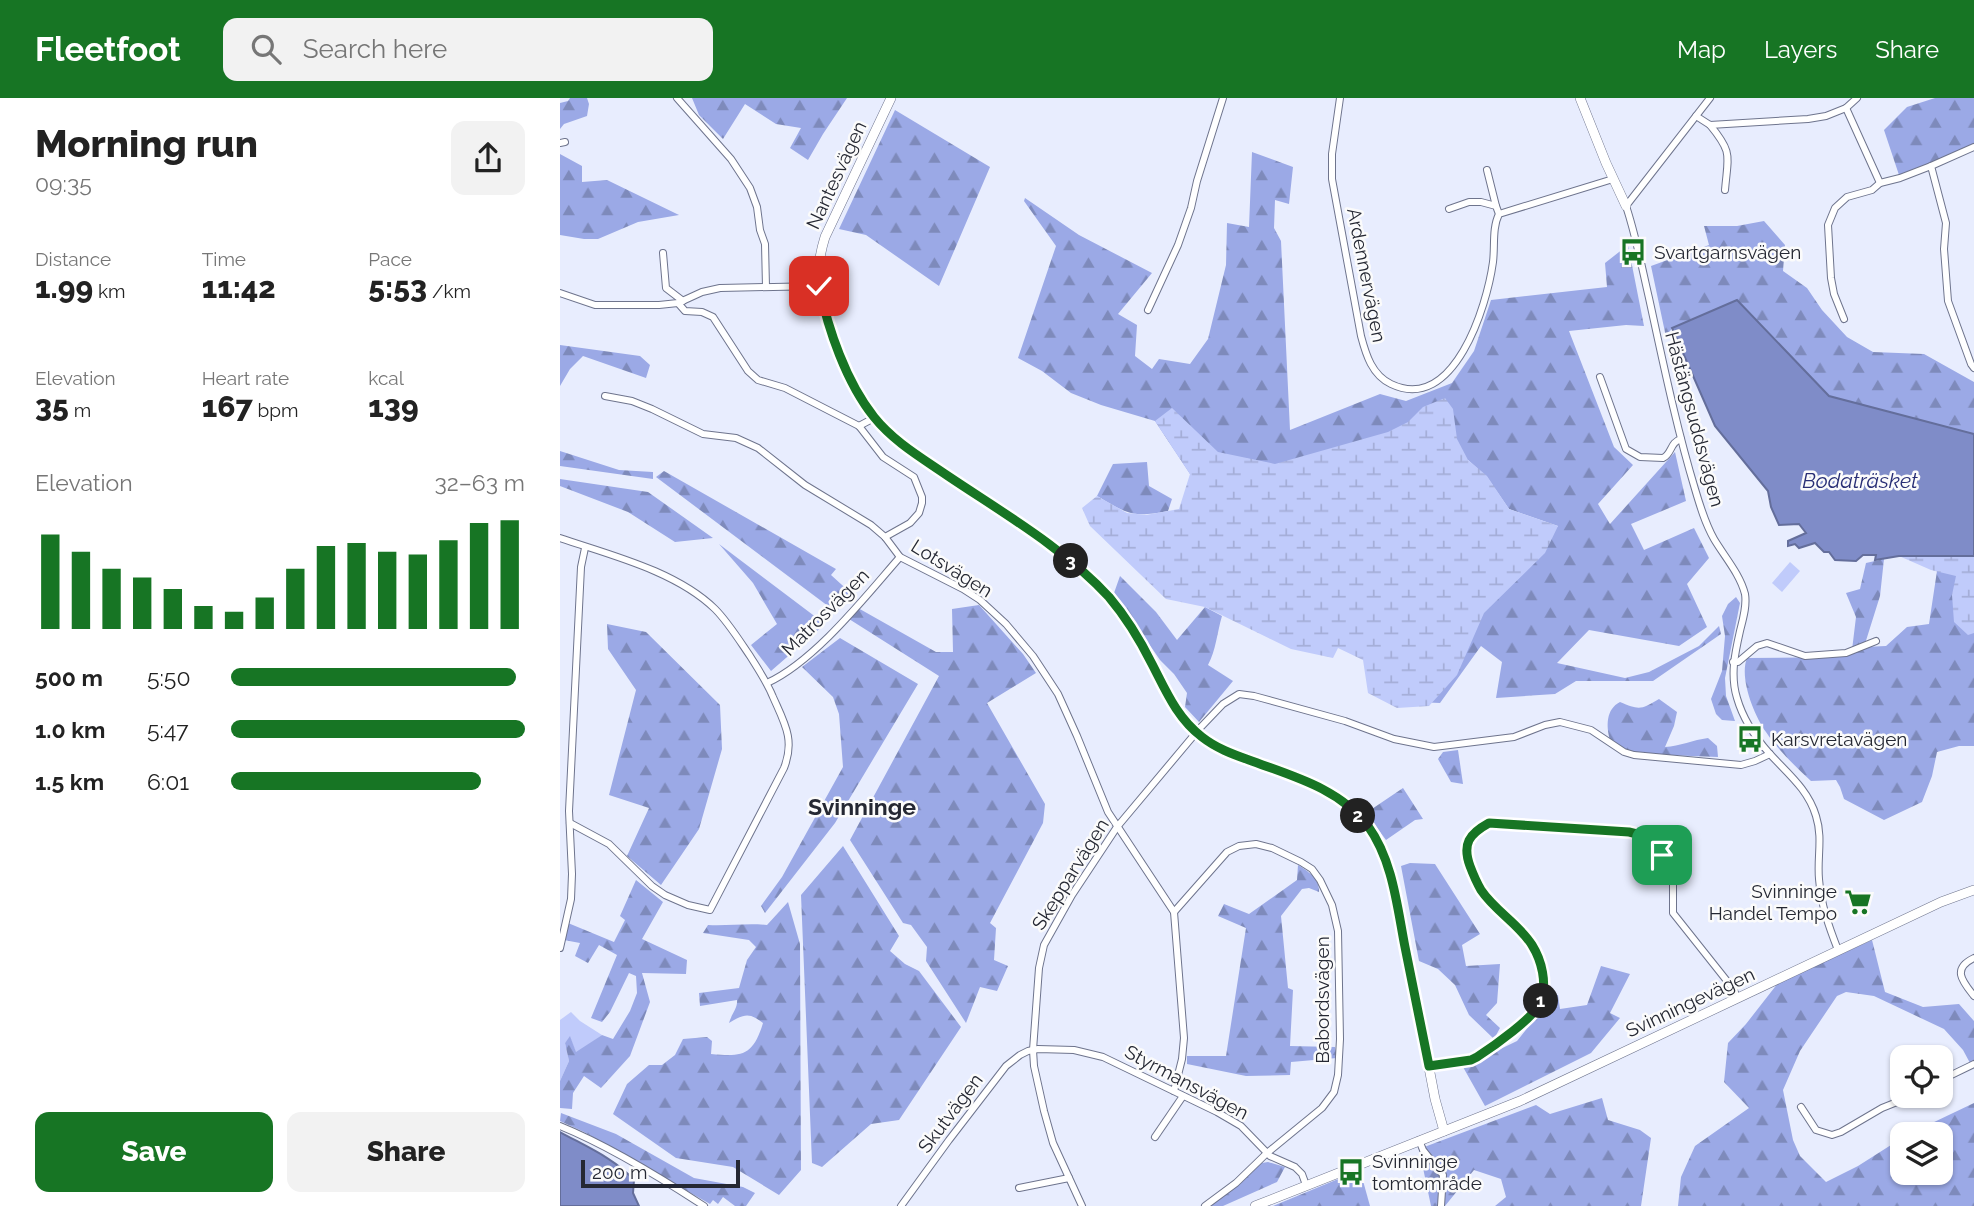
<!DOCTYPE html>
<html lang="en">
<head>
<meta charset="utf-8">
<style>
  :root { --surface:#fff; --page:#f2f2f2; --text:#222; --muted:#767676; --accent:#177524 }
  body { margin:0; font-family:Raleway,sans-serif; background:var(--page); color:var(--text); height:100vh; display:flex; flex-direction:column; font-size:26px; white-space:nowrap }
  * { box-sizing:border-box; margin:0 }
  p { font-size:23px; color:var(--muted) }
  .icon { flex:none; width:38px; height:38px; fill:none; stroke:currentColor; stroke-width:2; stroke-linecap:round; stroke-linejoin:round }
  .map { position:relative; flex:1; overflow:hidden }
  .drawer { display:flex; flex-direction:column; background:var(--surface); width:560px }
  .drawer>* { flex:none }
  .fabs { position:absolute; left:1330px; top:947px; display:grid; gap:14px }
  .fabs a { display:grid; place-items:center; width:63px; height:63px; border-radius:14px; background:var(--surface); box-shadow:0 2px 5px #0004; font-size:35px }
  .scale { position:absolute; left:21px; bottom:18px; width:159px; box-sizing:border-box; padding-left:7px; border:4px solid #252833; border-top:0; font-size:19px; line-height:24px; white-space:nowrap; color:#252833; -webkit-text-stroke:5px #fbfbfb; paint-order:stroke }
  .pin { position:absolute; display:grid; place-items:center; width:60px; height:60px; color:#fff; margin:-30px; border-radius:14px; box-shadow:0 4px 10px #0006 }
  .km { position:absolute; width:35px; height:35px; margin:-18px; border-radius:50%; background:#222; color:#fff; font-size:19px; line-height:35px; text-align:center }
  .round { display:grid; place-items:center; flex:none; width:74px; height:74px; border-radius:14px; background:var(--page) }
  .head { display:flex; align-items:center; justify-content:space-between; height:119px; padding:0 35px }
  h1 { font-size:38px; font-weight:800; line-height:52px }
  .metrics { display:grid; grid-template-columns:repeat(3,1fr); gap:10px; height:119px; padding:7px 35px }
  .metrics div { display:grid; align-content:center }
  .metrics b { font-size:30px; font-weight:800 }
  .metrics small { font-size:19px; font-weight:400 }
  .metrics p { font-size:19px }
  .chart { height:196px; padding:14px 35px }
  .chart p { display:flex; justify-content:space-between }
  .chart svg { width:100%; height:126px; margin-top:7px; stroke:var(--accent); stroke-width:6 }
  .cta { display:flex; gap:14px; margin-top:auto; padding:14px 35px }
  .cta a { flex:1; height:80px; border-radius:14px; background:var(--accent); color:#fff; font-size:28px; font-weight:800; line-height:80px; text-align:center }
  .cta a+a { background:var(--page); color:var(--text) }
  ul { padding:0 35px; list-style:none; font-size:23px }
  li { display:grid; grid-template-columns:112px 84px 1fr; align-items:center; height:52px }
  li i { height:18px; border-radius:9px; background:var(--accent) }
  header { display:flex; align-items:center; gap:42px; box-sizing:border-box; height:98px; padding:0 35px; background:var(--accent); color:#fff }
  header strong { font-size:33px }
  nav { display:flex; gap:38px; margin-inline-start:auto; font-size:24px }
  .search { width:490px; height:63px; background:var(--page); display:flex; align-items:center; gap:18px; box-sizing:border-box; padding:0 24px; border-radius:14px; color:var(--muted); font-size:26px }
  main { display:flex; flex:1; min-height:0 }
  .map>svg:first-child { display:block }
</style>
</head>
<body>
<header>
<strong>Fleetfoot</strong>
<div class="search"><svg class="icon" aria-label="search" viewBox="0 0 24 24"><circle cx="10" cy="10" r="6"/><path d="M15 15l6 6"/></svg>Search here</div>
<nav><a>Map</a><a>Layers</a><a>Share</a></nav>
</header>
<main>
<section class="drawer">
<div class="head"><div><h1>Morning run</h1><p>09:35</p></div><a class="round"><svg class="icon" aria-label="share" viewBox="0 0 24 24"><path d="M12 15V3M7 8l5-5 5 5M5 13v7h14v-7"/></svg></a></div>
<div class="metrics">
<div><p>Distance</p><b>1.99<small> km</small></b></div>
<div><p>Time</p><b>11:42</b></div>
<div><p>Pace</p><b>5:53<small> /km</small></b></div>
</div>
<div class="metrics">
<div><p>Elevation</p><b>35<small> m</small></b></div>
<div><p>Heart rate</p><b>167<small> bpm</small></b></div>
<div><p>kcal</p><b>139</b></div>
</div>
<div class="chart"><p><span>Elevation</span>32–63 m</p>
<svg viewBox="0 0 160 44" preserveAspectRatio="none"><path d="M5 44V11M15 44V17M25 44V23M35 44V26M45 44V30M55 44V36M65 44V38M75 44V33M85 44V23M95 44V15M105 44V14M115 44V17M125 44V18M135 44V13M145 44V7M155 44V6"/></svg>
</div>
<ul>
<li><b>500 m</b>5:50<i style="width:97%"></i></li>
<li><b>1.0 km</b>5:47<i style="width:100%"></i></li>
<li><b>1.5 km</b>6:01<i style="width:85%"></i></li>
</ul>
<div class="cta"><a>Save</a><a>Share</a></div>
</section>
<div class="map">
<svg width="1414" height="1108" viewBox="0 0 1414 1108">
  <defs>
    <pattern id="forest-firs" width="22" height="20" patternUnits="userSpaceOnUse" patternTransform="scale(1.75)"><rect width="22" height="20" fill="#9ba9e6"/><path d="M5 1l3.5 6h-7zM16 11l3.5 6h-7z" fill="#7e8abb"/></pattern>
    <pattern id="wetland-marsh" width="20" height="14" patternUnits="userSpaceOnUse" patternTransform="scale(1.75)"><rect width="20" height="14" fill="#c0cbfb"/><path d="M1 5h8M5 5V1M11 12h8M15 12V8" fill="none" stroke="#a5aed8"/></pattern>
  </defs>
  <rect width="100%" height="100%" fill="#e8edfe"/>
  <g fill="#c0cbfb">
    <polygon points="1230,464 1240,473 1222,494 1212,485"/>
    <polygon points="11,914 20,923 42,937 16,955 10,939 5,945 9,963 0,983 0,922"/>
  </g>
  <g fill="url(#forest-firs)">
    <polygon points="10,0 27,0 29,6 27,18 4,26 0,31 0,5 8,3"/>
    <polygon points="132,0 287,0 263,36 248,62 230,50 241,30 216,26 185,6 163,41 139,17"/>
    <polygon points="1375,0 1414,0 1414,51 1339,77 1324,32 1347,9"/>
    <polygon points="335,12 430,69 379,188 306,137 279,131"/>
    <polygon points="692,54 733,69 729,106 715,102 714,130 721,143 730,332 820,296 846,303 892,285 914,253 931,202 1047,189 1045,165 1068,147 1084,228 1066,227 1009,233 1054,349 1073,367 1038,406 1050,426 1115,354 1126,403 1071,426 1084,452 1134,430 1149,460 1127,486 1147,529 1119,548 1029,532 997,565 1065,580 1089,574 1139,548 1159,528 1161,536 1093,583 1016,583 995,596 936,600 942,564 921,548 880,605 834,603 998,428 949,411 927,379 908,362 755,375 684,360 630,376 595,323 541,307 511,295 482,273 458,260 496,148 464,103 465,100 519,137 592,175 558,216 577,227 575,258 592,271 599,261 630,266 648,241 666,167 667,125 689,129"/>
    <polygon points="0,56 22,68 22,84 47,82 119,117 78,124 38,141 24,141 0,137"/>
    <polygon points="1204,123 1225,147 1223,173 1247,190 1262,212 1287,239 1313,254 1364,256 1414,284 1414,336 1269,298 1177,202 1112,230 1106,239 1091,168 1149,147 1144,128 1177,128"/>
    <polygon points="0,247 80,258 90,267 86,280 23,258 10,271 0,288"/>
    <polygon points="0,353 59,372 93,374 93,381 0,368"/>
    <path d="M587,364L589,388L612,401L608,413C572,420 568,416 537,398L553,366Z"/>
    <polygon points="104,373 276,471 271,477 292,496 276,514 96,379"/>
    <polygon points="0,381 88,394 153,440 115,444 68,414 0,388"/>
    <polygon points="159,446 265,526 211,573 191,547 217,526 193,485"/>
    <path d="M1324,461L1320,498L1304,549L1326,548L1347,529L1369,526L1377,473L1414,470V648H1399L1377,654L1372,678L1362,704L1324,722L1284,701L1280,689L1276,682L1251,683C1235,668 1218,652 1206,634C1194,617 1179,580 1187,560L1283,559L1292,552L1296,519L1286,495L1300,491L1306,465Z"/>
    <path d="M560,478L596,514L617,542L645,509L662,518C657,535 656,552 648,567L673,583L639,624L625,609L627,595L614,576L600,562L554,495Z"/>
    <polygon points="1176,499 1180,505 1165,580 1166,598 1175,623 1162,622 1156,616 1151,601 1162,573 1165,538 1162,518 1168,506"/>
    <polygon points="419,507 463,556 476,575 427,605 485,706 483,725 430,825 436,830 434,862 448,868 437,893 420,889 406,925 366,863 367,849 351,827 343,825 290,742 379,578 289,521 298,510 376,554 393,554 392,511"/>
    <polygon points="47,526 86,534 160,607 162,651 139,731 101,787 67,758 89,710 49,697 76,592 48,551"/>
    <polygon points="280,540 358,586 275,725 205,815 201,808 222,779 283,669 279,616 273,599 242,569"/>
    <path d="M1099,601L1117,614L1114,628L1105,649C1120,648 1133,642 1148,640L1157,648L1158,659L1080,656L1064,651L1050,642C1046,628 1046,611 1060,604C1079,612 1081,612 1099,601Z"/>
    <polygon points="898,652 903,686 891,684 878,661 883,654"/>
    <polygon points="843,690 863,721 855,722 826,742 806,715"/>
    <polygon points="283,748 339,838 330,853 345,866 359,873 401,929 339,1022 311,1026 262,1069 252,1065 241,797"/>
    <polygon points="850,765 875,766 920,836 902,847 906,868 940,866 937,905 926,917 940,930 934,941 909,917 895,887 878,871 859,863 841,768"/>
    <path d="M738,767C748,773 760,781 759,794L749,790L742,791L721,818L728,890L733,892L730,948L775,949L777,960L731,964L730,977L686,978L627,966V958H666L686,830L658,818L664,806L689,816L737,782Z"/>
    <polygon points="76,782 103,804 82,841 127,862 126,876 82,875 90,904 70,958 41,990 24,978 13,995 12,1011 0,1010 0,983 9,963 5,945 10,938 16,954 42,937 53,941 70,913 77,895 76,878 69,875 50,914 42,924 31,920 57,857 39,847 28,865 15,858 20,845 4,842 8,825 54,844 65,822 60,818"/>
    <path d="M228,804L240,846L241,1072L219,1097L173,1069L116,1060L53,1016L67,986L89,967H102L115,957L123,941L147,939L152,943L151,956C182,959 193,958 203,925C189,914 184,916 169,925C171,917 178,910 177,902L140,908L139,895L179,890L187,862L196,849L189,842L143,835L148,827C168,828 187,825 207,827Z"/>
    <polygon points="1312,842 1325,894 1363,909 1399,906 1414,923 1414,963 1410,965 1403,952 1384,931 1314,898 1286,894 1277,898 1240,953 1223,992 1233,1042 1240,1058 1266,1084 1298,1068 1342,1040 1342,1074 1381,1074 1381,1036 1349,1036 1414,1005 1414,1108 1118,1108 1121,1079 1135,1048 1189,1010 1164,984 1168,945 1186,926 1218,885"/>
    <polygon points="1041,868 1070,876 1050,915 1060,920 1031,955 925,1008 903,969 957,943 981,913 989,911 988,896 998,897 1000,911 1027,907"/>
    <polygon points="1042,1000 1048,1022 1080,1032 1091,1040 1081,1108 935,1108 946,1099 941,1081 914,1072 885,1108 871,1108 859,1051 976,1007 990,1016"/>
    <polygon points="1,1015 56,1036 134,1080 183,1089 195,1095 186,1108 175,1108 163,1099 158,1106 153,1102 150,1106 24,1034 0,1023"/>
    <polygon points="708,1064 725,1069 717,1084 663,1108 649,1108 681,1084 702,1065"/>
    <polygon points="800,1072 810,1108 713,1108"/>
  </g>
  <g fill="url(#wetland-marsh)">
    <polygon points="885,300 893,311 897,341 908,362 927,378 949,411 998,428 985,455 924,515 897,577 869,608 837,610 808,595 803,562 778,550 773,560 731,551 645,509 606,501 530,428 522,410 537,398 567,415 586,417 619,411 630,376 595,323 612,310 658,354 715,366 828,334 848,324 863,309"/>
    <polygon points="1339,458 1414,458 1414,535 1408,537 1394,524 1392,497 1396,478 1371,472"/>
  </g>
  <g fill="#7f8cc8" stroke="#646e9b" stroke-width="2">
    <polygon points="1177,202 1269,298 1414,336 1414,458 1339,458 1315,462 1316,457 1303,457 1296,463 1275,462 1269,454 1264,454 1255,445 1239,450 1235,446 1228,448 1228,443 1246,435 1239,426 1219,427 1211,409 1208,393 1155,328 1112,230"/>
    <path d="M0,1034C25,1048 54,1060 74,1082L73,1095L79,1108H0Z"/>
  </g>
  <g fill="none" stroke-linecap="round" stroke-linejoin="round">
    <defs>
      <g id="street">
        <polyline points="117,0 171,61 190,90 197,109 200,132 205,146 206,189"/>
        <path d="M780,0L772,56V81L801,238C806,257 812,277 831,286C894,316 927,208 933,164C935,148 932,130 939,116L1053,81"/>
        <path d="M1150,0L1066,108C1076,138 1082,170 1089,200C1103,264 1116,328 1135,391C1140,408 1145,425 1154,441C1164,458 1180,476 1185,496C1187,508 1183,521 1180,533C1175,555 1170,577 1177,600C1183,621 1195,639 1209,655C1227,675 1248,691 1256,718C1263,740 1257,759 1259,781C1261,807 1269,829 1278,852"/>
        <polyline points="1286,10 1320,85"/>
        <polyline points="1136,18 1150,27 1248,21 1266,18 1286,10 1297,0"/>
        <path d="M1150,27C1173,55 1168,57 1165,92"/>
        <polyline points="0,45 5,44"/>
        <polyline points="1371,68 1386,125 1384,151 1388,203 1411,266 1414,270"/>
        <polyline points="927,72 936,108"/>
        <polyline points="889,111 909,104 921,104 936,108 939,116"/>
        <polyline points="103,155 106,190 123,203"/>
        <polyline points="0,195 35,207 99,207 118,205 142,194 160,190 259,188"/>
        <polyline points="118,205 125,213 142,214 153,219 188,273 198,282 225,290 299,328 323,359 354,379 362,399 362,405 359,415 350,425 325,439"/>
        <polyline points="588,212 618,147 631,110 637,83 663,0"/>
        <polyline points="1284,221 1274,196 1271,180 1268,127 1275,110 1287,99 1312,92 1320,85 1340,80 1371,68 1414,49"/>
        <path d="M1040,279L1066,351L1080,359L1103,360C1112,356 1110,344 1121,341"/>
        <polyline points="45,298 72,303 92,311 143,336 176,340 198,350 245,387 311,427 325,439 340,459 403,491 420,502 446,526 473,558 498,596 517,638 548,714 614,814 624,940 622,961 614,993"/>
        <polyline points="299,328 314,320"/>
        <path d="M0,440C50,457 116,473 155,511C168,524 179,542 190,558C198,571 207,584 213,599C225,626 235,642 224,670L150,812L128,807L105,797L92,788L49,746L10,725"/>
        <polyline points="1173,564 1178,564 1197,548 1207,545 1245,558 1286,555 1316,543"/>
        <path d="M207,585C255,563 305,499 340,459"/>
        <polyline points="614,814 667,754 679,748 696,746 712,750 741,764 752,771 760,782 772,807 778,833 780,941 778,977 774,994 762,1010 707,1055 676,1085 645,1108"/>
        <polyline points="0,850 11,801 12,776 9,713 21,469 25,450"/>
        <path d="M1414,860C1391,871 1403,884 1414,898"/>
        <path d="M869,968L911,962L917,959C932,950 976,918 981,903C987,885 982,863 972,847C963,832 947,821 935,808C924,796 916,783 910,768C902,746 909,736 929,725L1069,734L1083,737L1093,743L1102,757L1113,775V815L1171,888L1178,900"/>
        <polyline points="1381,982 1414,966"/>
        <polyline points="1241,1009 1256,1032 1272,1037 1281,1034 1322,1010 1352,998"/>
        <path d="M0,1028C47,1047 101,1080 144,1108"/>
        <polyline points="595,1039 623,998"/>
        <polyline points="859,1042 863,1052 883,1077 881,1108"/>
        <polyline points="459,1090 509,1080"/>
        <polyline points="341,1108 389,1042 446,968 460,957 468,953 478,951 514,952 543,959 657,1014 681,1028 710,1058 735,1069 742,1076 746,1087"/>
        <polyline points="522,1108 493,1045 484,1013 474,968 473,952 479,870 484,847 512,797 557,729 640,630 663,606 679,596 694,598 785,623 834,641 874,649 954,639 985,627 1000,624 1031,632 1064,654 1074,657 1181,667 1195,663 1210,656"/>
      </g>
      <g id="secondary">
        <path d="M331,0L265,139C260,155 257,171 259,188C261,206 268,224 274,240C290,281 304,312 336,342C378,373 421,400 463,429C494,451 524,471 549,500C567,519 580,543 592,567C603,587 611,609 627,626C665,665 723,668 769,694C793,708 810,728 822,753C834,780 838,811 843,840C854,894 865,948 875,1001L884,1033"/>
        <polyline points="1020,0 1046,65 1066,108"/>
        <polyline points="695,1108 960,1003 1381,804 1414,792"/>
      </g>
    </defs>
    <use href="#street" stroke="#6e748d" stroke-width="8"/>
    <use href="#secondary" stroke="#6e748d" stroke-width="10"/>
    <use href="#street" stroke="#fff" stroke-width="6"/>
    <use href="#secondary" stroke="#fff" stroke-width="9"/>
  </g>
  <g fill="none" stroke-linecap="round" stroke-linejoin="round">
    <defs>
      <path id="route" d="M259,188C268,231 286,284 314,319C334,344 362,360 388,378C443,415 504,450 549,499C566,519 580,542 592,566C606,593 617,620 642,639C656,650 672,656 689,662C732,678 779,690 808,728C833,763 837,808 845,849C853,888 861,928 869,968L911,962L917,959C931,950 977,918 981,903C987,885 982,863 972,847C959,826 935,813 921,792C917,785 913,776 910,768C902,746 909,736 929,725L1069,734C1088,738 1092,741 1102,757"/>
    </defs>
    <use href="#route" stroke="#fff" stroke-width="14"/>
    <use href="#route" stroke="#177524" stroke-width="9"/>
  </g>
  <defs>
    <symbol id="bus-bare" viewBox="-9 -9 18 18"><path d="M-5-6H5V4H4V6H2V4H-2V6H-4V4H-5ZM-3.5-4V0h7V-4ZM-3.5 1.2v1.5H-2V1.2ZM2 1.2v1.5H3.5V1.2Z" fill="#177524" stroke="#fbfbfb" stroke-width="2.5" paint-order="stroke"/></symbol>
    <symbol id="supermarket-bare" viewBox="-9 -9 18 18"><path d="M-6-5.5h2.5l.6 2H6L4.5 2H-2.5L-4.4-4H-6ZM-1.5 3.2a1.3 1.3 0 1 0 .1 0ZM3 3.2a1.3 1.3 0 1 0 .1 0Z" fill="#177524" stroke="#fbfbfb" stroke-width="2.5" paint-order="stroke"/></symbol>
  </defs>
  <g fill-rule="evenodd">
    <use href="#bus-bare" x="1054" y="135" width="38" height="38"/>
    <use href="#bus-bare" x="1171" y="622" width="38" height="38"/>
    <use href="#supermarket-bare" x="1279" y="785" width="38" height="38"/>
    <use href="#bus-bare" x="772" y="1055" width="38" height="38"/>
  </g>
  <g text-anchor="middle" stroke-width="5" stroke-linejoin="round" paint-order="stroke">
    <g font-size="19" fill="#252833" stroke="#fbfbfb">
      <text transform="translate(276 77) rotate(-65)" y="7">Nantesvägen</text>
      <text transform="translate(807 177) rotate(79)" y="7">Ardennervägen</text>
      <text transform="translate(1135 321) rotate(75)" y="7">Hästängsuddsvägen</text>
      <text transform="translate(392 470) rotate(32)" y="7">Lotsvägen</text>
      <text transform="translate(265 514) rotate(-45)" y="7">Matrosvägen</text>
      <text transform="translate(510 776) rotate(-58)" y="7">Skepparvägen</text>
      <text transform="translate(762 902) rotate(-90)" y="7">Babordsvägen</text>
      <text transform="translate(1130 904) rotate(-25)" y="7">Svinningevägen</text>
      <text transform="translate(627 984) rotate(28)" y="7">Styrmansvägen</text>
      <text transform="translate(390 1015) rotate(-53)" y="7">Skutvägen</text>
    </g>
    <g font-size="19" fill="#252833" stroke="#fbfbfb" text-anchor="start">
      <text x="1094" y="161">Svartgarnsvägen</text>
      <text x="1211" y="648">Karsvretavägen</text>
      <text x="1277" y="800" text-anchor="end">Svinninge<tspan x="1277" dy="22">Handel Tempo</tspan></text>
      <text x="812" y="1070">Svinninge<tspan x="812" dy="22">tomtområde</tspan></text>
    </g>
    <g font-size="21" font-style="italic" fill="#282e75" stroke="#fbfbfb">
      <text x="1300" y="390">Bodaträsket</text>
    </g>
    <g font-size="23" font-weight="bold" fill="#252833" stroke="#fbfbfb">
      <text x="302" y="717">Svinninge</text>
    </g>
  </g>
</svg>
<div class="fabs">
<a><svg class="icon" aria-label="locate" viewBox="0 0 24 24"><circle cx="12" cy="12" r="6"/><path d="M12 2v4M12 18v4M2 12h4M18 12h4"/></svg></a>
<a><svg class="icon" aria-label="layers" viewBox="0 0 24 24"><path d="M12 4l9 5-9 5-9-5zM3 14l9 5 9-5"/></svg></a>
</div>
<div class="scale">200 m</div>
<div class="pin" style="left:1102px;top:757px;background:#1e9e55"><svg class="icon" aria-label="arrive" viewBox="0 0 24 24"><path d="M6 21V4h12l-3 4 3 4H6"/></svg></div>
<div class="pin" style="left:259px;top:188px;background:#d93025"><svg class="icon" aria-label="check" viewBox="0 0 24 24"><path d="M5 12l5 5 9-10"/></svg></div>
<b class="km" style="left:981px;top:903px">1</b>
<b class="km" style="left:798px;top:718px">2</b>
<b class="km" style="left:511px;top:463px">3</b>
</div>
</main>
</body>
</html>
